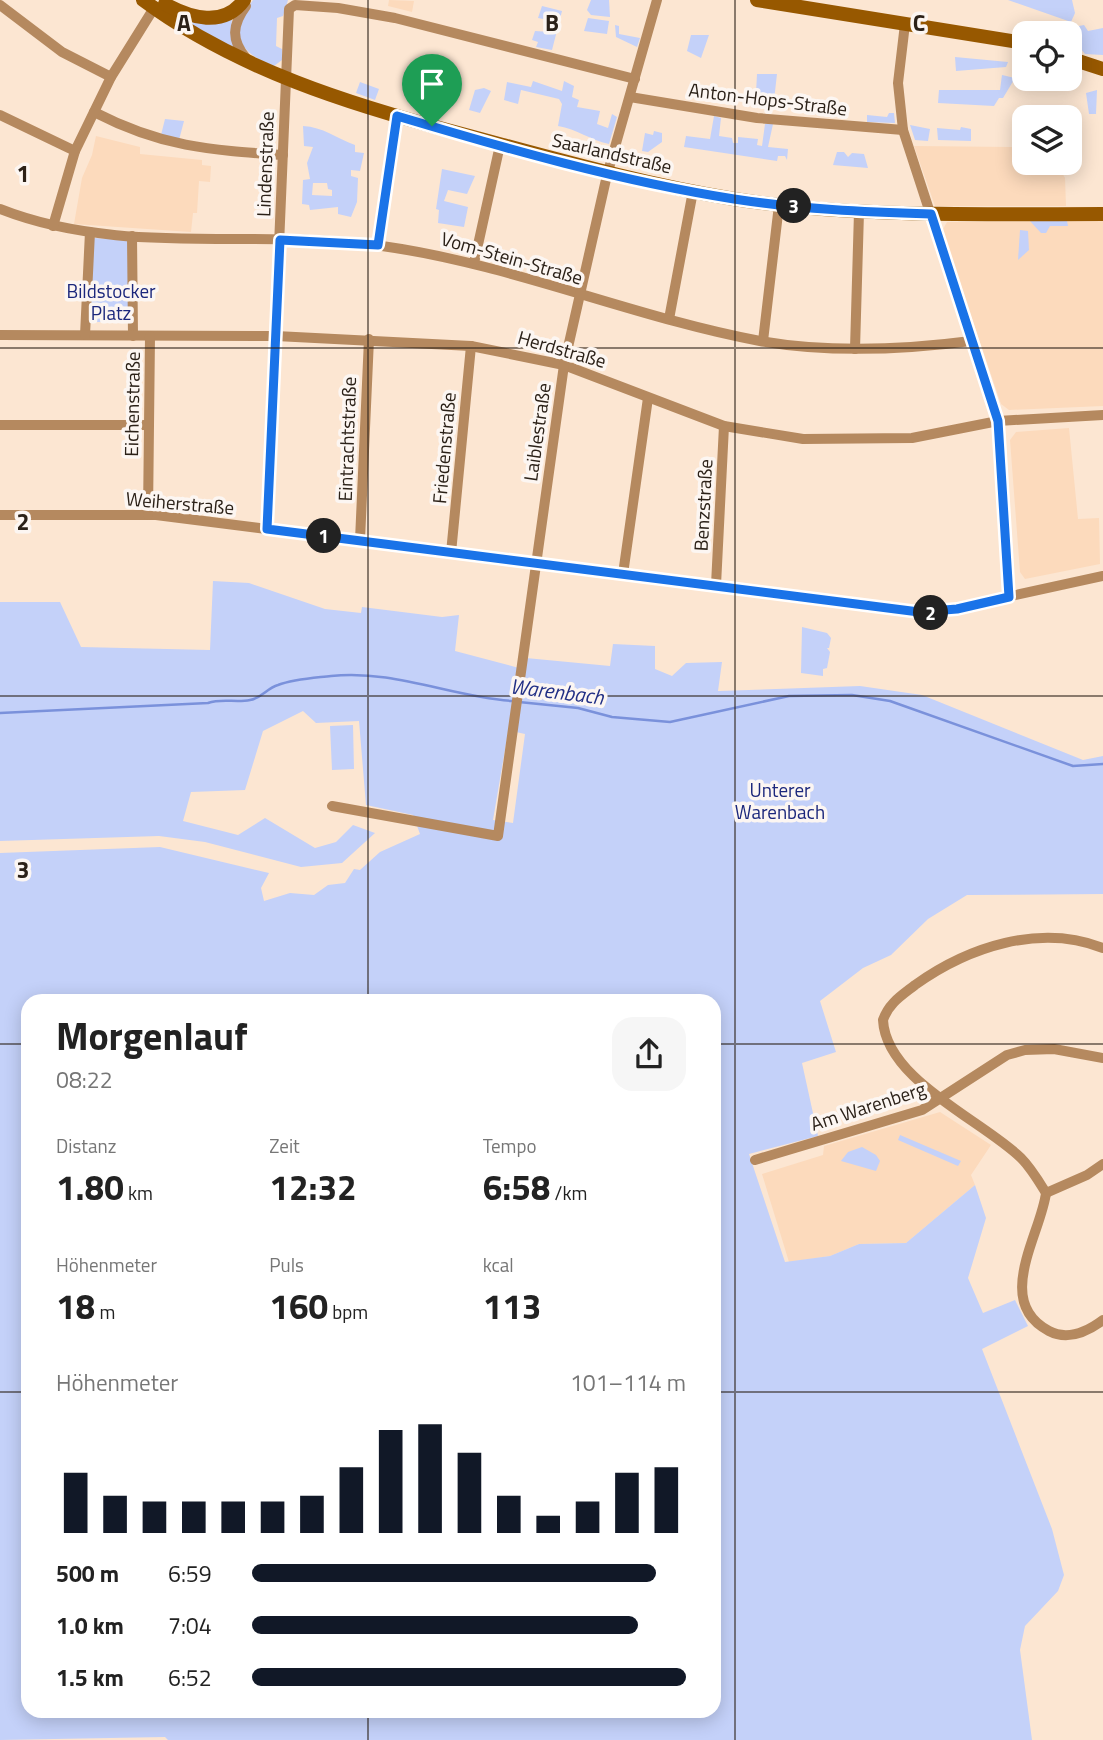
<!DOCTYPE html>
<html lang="de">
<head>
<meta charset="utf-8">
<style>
  :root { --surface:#fff; --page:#f6f6f6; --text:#222; --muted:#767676; --accent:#111827 }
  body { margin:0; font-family:"Titillium Web",sans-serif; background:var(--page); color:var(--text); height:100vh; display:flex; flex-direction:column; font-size:26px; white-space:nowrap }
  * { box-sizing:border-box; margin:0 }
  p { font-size:23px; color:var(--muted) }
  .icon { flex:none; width:38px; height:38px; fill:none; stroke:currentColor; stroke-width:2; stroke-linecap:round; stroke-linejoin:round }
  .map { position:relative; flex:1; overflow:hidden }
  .details { position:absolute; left:21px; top:994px; width:700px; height:724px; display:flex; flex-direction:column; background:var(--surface); border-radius:21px; box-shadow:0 4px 18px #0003 }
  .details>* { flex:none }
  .buttons { position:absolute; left:1012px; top:21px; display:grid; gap:14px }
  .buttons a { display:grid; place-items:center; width:70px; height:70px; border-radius:14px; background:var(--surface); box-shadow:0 4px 18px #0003; font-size:35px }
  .pin { position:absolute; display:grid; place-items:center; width:60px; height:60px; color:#fff; margin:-72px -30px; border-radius:50% 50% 50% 0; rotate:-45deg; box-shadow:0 0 7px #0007 }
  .pin .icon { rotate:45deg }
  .km { position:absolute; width:35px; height:35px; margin:-18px; border-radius:50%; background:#222; color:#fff; font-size:19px; line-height:35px; text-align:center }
  .round { display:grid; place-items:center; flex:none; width:74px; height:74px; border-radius:21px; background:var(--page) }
  .head { display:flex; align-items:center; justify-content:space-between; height:119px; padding:0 35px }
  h1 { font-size:38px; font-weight:700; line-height:52px }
  .figures { display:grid; grid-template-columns:repeat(3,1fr); gap:10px; height:119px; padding:7px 35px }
  .figures div { display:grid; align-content:center }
  .figures b { font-size:35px; font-weight:700 }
  .figures small { font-size:19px; font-weight:400 }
  .figures p { font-size:19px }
  .chart { height:196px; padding:14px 35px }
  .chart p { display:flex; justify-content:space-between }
  .chart svg { width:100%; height:126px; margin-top:7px; stroke:var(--accent); stroke-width:6 }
  ul { padding:0 35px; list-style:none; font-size:23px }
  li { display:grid; grid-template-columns:112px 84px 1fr; align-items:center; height:52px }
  li i { height:18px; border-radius:9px; background:var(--accent) }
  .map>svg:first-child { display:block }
</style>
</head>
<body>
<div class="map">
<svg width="1103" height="1740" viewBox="0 0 1103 1740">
  <rect width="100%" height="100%" fill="#fce6d2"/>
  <g fill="#fcdabc">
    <polygon points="389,0 414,1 412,12 388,6"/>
    <polygon points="96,136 140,147 140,154 202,160 202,165 211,166 210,182 199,181 197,213 193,213 191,232 74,224 82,178 92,155"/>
    <polygon points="914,146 1012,147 1013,150 1024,150 1024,163 1057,163 1065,178 1066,206 935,206"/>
    <polygon points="1103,221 1103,406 1009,410 1001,404 942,231 947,222"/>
    <polygon points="1069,428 1078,519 1099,518 1100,564 1025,579 1020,572 1010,440 1016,432"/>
    <polygon points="940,1112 991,1145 971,1175 975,1185 906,1243 859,1244 830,1256 789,1262 762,1174 823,1155 824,1146"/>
  </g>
  <g fill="#c4d1f9" fill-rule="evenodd">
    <path d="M253,0H288L283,16L277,18L276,46L282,49V60L274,66C237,52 229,33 253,0Z"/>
    <polygon points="591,0 609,0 610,17 591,15 587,10"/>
    <polygon points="1008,0 1072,0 1075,13 1071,22"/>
    <polygon points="542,6 562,11 552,50 536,47 538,42 532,40 535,31 551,32 554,21 538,18"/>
    <polygon points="164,8 232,18 231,34 237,51"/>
    <polygon points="588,18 609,21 607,34 584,31"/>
    <polygon points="615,25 619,26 619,34 640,38 637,47 616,37"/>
    <polygon points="1084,25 1088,31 1103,28 1103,55 1085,54 1081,49 1079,26"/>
    <polygon points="691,35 709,35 701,58 687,51"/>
    <polygon points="955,57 1008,62 1006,67 956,71"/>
    <polygon points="757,74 777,74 773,109 766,108 768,94 756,93"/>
    <polygon points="1002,75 1015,78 1003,98 999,98 994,106 938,103 939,90 1000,90"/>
    <path d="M533,81L562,91L564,81L574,86L572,97L579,100L577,107L600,111L597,124L608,128L612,114L617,117L609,144C590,140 577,129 558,126L562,104L559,99L521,90L518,104L504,100L507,82L531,87Z"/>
    <polygon points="360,82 379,89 375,100 356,93"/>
    <polygon points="484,88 491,91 480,113 469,110 475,90"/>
    <polygon points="1097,90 1096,114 1089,114 1086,93"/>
    <polygon points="889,113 894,113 895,123 867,122 867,115 887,117"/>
    <polygon points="714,116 721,118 719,136 732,138 733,143 738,143 738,137 758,139 757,145 762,146 765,124 773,124 768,147 788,149 787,160 785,156 778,156 777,161 684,147 686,136 710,139"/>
    <polygon points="165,119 184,121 179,140 161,135"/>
    <polygon points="910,125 930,129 928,141 915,140"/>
    <path d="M303,126C323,127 336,138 355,145V152L364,153L360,171L351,170V176L358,178L357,202L351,217L338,214V207L310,210L309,205L302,204L303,180L310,179L307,163L313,147L304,146ZM313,183H327L328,189L332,190V196L312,195Z"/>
    <polygon points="961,127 971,129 971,141 938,140 937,128 960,130"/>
    <polygon points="654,131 662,133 662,142 648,152 642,151 645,133 653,135"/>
    <polygon points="837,152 844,152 848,157 852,153 864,154 868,168 833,165"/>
    <polygon points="442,169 475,176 467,194 448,190 444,201 468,207 464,227 438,223 439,210 436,209"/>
    <polygon points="1030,221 1067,221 1068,226 1050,226 1046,233 1041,233"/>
    <polygon points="1020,230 1028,231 1029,250 1018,260"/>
    <polygon points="94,238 129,240 130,313 127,322 90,322"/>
    <path d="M213,581L249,583L325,609L361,613L362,607L442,617L459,615L455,651L519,668L493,820L513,823L525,734L516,732L526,658L610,666L613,644L655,646V669L672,676L686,663L722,662L718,691L860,686L922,695L1083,760L1103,756V894L967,895L928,919L891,955L863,968L820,1001L836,1052L802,1063L818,1136L749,1154L785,1262L830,1256L859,1244L906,1243L975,1185L986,1218L968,1278L983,1313L1015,1300L1028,1326L982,1349L1052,1529L1064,1575L1058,1591L1025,1626L1020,1650L1032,1740H168L165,1737L0,1740V853L160,847L269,873L261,888L264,901L290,893L314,895L328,885L345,883L354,869L360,870L380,852L420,834L413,815L366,805L359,721L316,723L303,711L263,731L245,790L191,792L183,821L238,835L265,818L315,848L336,842L353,825L375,833L342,863L301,867L205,842L159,836L0,841V602H60L81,647L210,650ZM28,1001H714V1712H28Z"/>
    <polygon points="802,627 827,633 831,638 829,648 827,648 830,652 827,668 823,669 823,676 801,673"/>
    <polygon points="353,725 354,769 332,770 330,726"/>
    <polygon points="900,1135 961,1161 958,1166 898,1140"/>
    <polygon points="862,1147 876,1155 880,1161 876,1171 841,1161 848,1152"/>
  </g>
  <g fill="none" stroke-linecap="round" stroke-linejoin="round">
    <g stroke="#7a91db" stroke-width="2.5">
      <polyline points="519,702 578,708 612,717 670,722 789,696 852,695 890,701 1073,766 1103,764"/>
      <path d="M0,713L208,703C222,698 236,703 250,700C262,698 267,688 278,685C294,679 314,678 331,676C393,669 452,697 512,701"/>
    </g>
    <g stroke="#b5895f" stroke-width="10">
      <polyline points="0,5 62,52 111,77"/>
      <path d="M246,6C232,25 231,40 246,58"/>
      <polyline points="905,24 898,83 903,130 998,421 1009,597"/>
      <polyline points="630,97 757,118 903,130"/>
      <path d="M94,112C162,147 208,150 283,155"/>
      <polyline points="0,115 75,151"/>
      <path d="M0,209C121,257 256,228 382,246C511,264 632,317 760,341C829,353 902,350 971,341"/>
      <polyline points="53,226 75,151 111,77 154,8"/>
      <polyline points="132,236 133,336"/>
      <polyline points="378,245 397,116"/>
      <polyline points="474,263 500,145"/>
      <polyline points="669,319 693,191"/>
      <polyline points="0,335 276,336 471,346 564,365 724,426 803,439 912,438 998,421 1103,415"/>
      <polyline points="85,335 90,232"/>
      <polyline points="763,341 779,205"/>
      <polyline points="855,349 859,212"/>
      <polyline points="0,425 149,425"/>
      <polyline points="0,515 156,515 933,613 1103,576"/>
      <polyline points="148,515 150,336"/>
      <polyline points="267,529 289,9 295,5 338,8 395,18 635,79"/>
      <polyline points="360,540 369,339"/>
      <polyline points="451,553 471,346"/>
      <polyline points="623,574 648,398"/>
      <polyline points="716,585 724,426"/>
      <polyline points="332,806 498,836 564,365 607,175 657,0"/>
      <path d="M1103,948C1040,923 968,947 915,985C901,996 889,1003 883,1020C886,1080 982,1120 1021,1158C1031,1168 1038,1180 1046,1193C1041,1234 993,1302 1049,1331C1068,1341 1087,1332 1103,1320"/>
      <polyline points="755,1160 922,1110 1007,1055 1025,1050 1054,1049 1103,1058"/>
      <polyline points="1046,1193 1087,1175 1103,1164"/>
    </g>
    <g stroke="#975800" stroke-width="14">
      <path d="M143,0C236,69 351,105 462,134C552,158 642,184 734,199C856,218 980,214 1103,214"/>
      <polyline points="757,0 1024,43"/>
      <path d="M165,4C190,18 224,28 244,0"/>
      <polyline points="1069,58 1103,69"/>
    </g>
  </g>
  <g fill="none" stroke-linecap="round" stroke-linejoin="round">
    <defs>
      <path id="route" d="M397,116C507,149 620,181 734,199C799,209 865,212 931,214L998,421L1009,597L957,609L919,612L267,529L280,240L378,245Z"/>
    </defs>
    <use href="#route" stroke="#fff" stroke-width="14"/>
    <use href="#route" stroke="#1a73e8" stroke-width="9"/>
  </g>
  <path fill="none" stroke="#2b2118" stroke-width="2" stroke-opacity="0.55" d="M368,0V1001M735,0V1740M0,348H1103M0,696H1103M0,1044H28M714,1044H1103M0,1392H28M714,1392H1103M368,1712V1740"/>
  <g text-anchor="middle" stroke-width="7" stroke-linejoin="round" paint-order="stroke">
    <g font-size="19" fill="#2b2118" stroke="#fcf6f2">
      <text transform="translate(768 99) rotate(7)" y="7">Anton-Hops-Straße</text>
      <text transform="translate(612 153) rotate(13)" y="7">Saarlandstraße</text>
      <text transform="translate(265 164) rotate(-88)" y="7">Lindenstraße</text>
      <text transform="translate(512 258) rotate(16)" y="7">Vom-Stein-Straße</text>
      <text transform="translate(562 349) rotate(16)" y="7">Herdstraße</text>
      <text transform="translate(132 404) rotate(-89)" y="7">Eichenstraße</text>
      <text transform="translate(537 432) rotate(-82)" y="7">Laiblestraße</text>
      <text transform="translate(347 439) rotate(-88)" y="7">Eintrachtstraße</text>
      <text transform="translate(444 448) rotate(-85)" y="7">Friedenstraße</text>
      <text transform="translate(180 503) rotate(5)" y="7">Weiherstraße</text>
      <text transform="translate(703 505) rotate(-87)" y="7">Benzstraße</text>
      <text transform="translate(868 1106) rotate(-18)" y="7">Am Warenberg</text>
    </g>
    <g font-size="19" fill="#1b277c" stroke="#fcf6f2">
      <text x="111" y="298">Bildstocker<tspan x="111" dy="22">Platz</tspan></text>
      <text x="780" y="797">Unterer<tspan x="780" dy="22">Warenbach</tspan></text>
    </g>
    <g font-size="21" font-style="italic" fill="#212f85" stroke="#fcf6f2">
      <text transform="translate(557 692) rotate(7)" y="7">Warenbach</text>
    </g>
  </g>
  <g font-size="23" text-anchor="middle" font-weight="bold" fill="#2b2118" stroke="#fcf6f2" stroke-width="7" stroke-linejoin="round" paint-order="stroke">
    <text x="184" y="31">A</text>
    <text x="552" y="31">B</text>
    <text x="919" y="31">C</text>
    <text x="23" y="182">1</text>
    <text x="23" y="530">2</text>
    <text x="23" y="878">3</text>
  </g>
</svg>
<div class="buttons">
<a><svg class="icon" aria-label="locate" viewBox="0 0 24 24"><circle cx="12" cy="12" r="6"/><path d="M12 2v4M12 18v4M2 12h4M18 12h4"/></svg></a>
<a><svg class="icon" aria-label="layers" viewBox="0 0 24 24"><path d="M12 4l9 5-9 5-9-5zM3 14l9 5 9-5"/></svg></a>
</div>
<div class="pin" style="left:432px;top:126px;background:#1e9e55"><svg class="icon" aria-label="arrive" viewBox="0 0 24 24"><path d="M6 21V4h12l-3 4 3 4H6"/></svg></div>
<b class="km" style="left:324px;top:536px">1</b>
<b class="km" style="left:931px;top:613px">2</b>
<b class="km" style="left:794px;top:206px">3</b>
<section class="details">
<div class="head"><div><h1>Morgenlauf</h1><p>08:22</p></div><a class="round"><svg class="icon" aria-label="share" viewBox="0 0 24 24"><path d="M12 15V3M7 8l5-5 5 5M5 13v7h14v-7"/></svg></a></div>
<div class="figures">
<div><p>Distanz</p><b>1.80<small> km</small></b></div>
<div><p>Zeit</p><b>12:32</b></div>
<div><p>Tempo</p><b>6:58<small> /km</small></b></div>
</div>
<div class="figures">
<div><p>Höhenmeter</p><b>18<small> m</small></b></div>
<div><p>Puls</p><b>160<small> bpm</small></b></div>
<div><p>kcal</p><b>113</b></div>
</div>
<div class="chart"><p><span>Höhenmeter</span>101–114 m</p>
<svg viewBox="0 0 160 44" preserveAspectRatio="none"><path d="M5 44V23M15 44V31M25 44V33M35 44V33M45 44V33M55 44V33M65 44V31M75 44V21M85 44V8M95 44V6M105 44V16M115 44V31M125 44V38M135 44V33M145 44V23M155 44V21"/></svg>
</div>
<ul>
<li><b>500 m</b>6:59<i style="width:93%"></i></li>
<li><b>1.0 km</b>7:04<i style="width:89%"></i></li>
<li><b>1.5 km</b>6:52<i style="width:100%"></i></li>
</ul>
</section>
</div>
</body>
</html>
